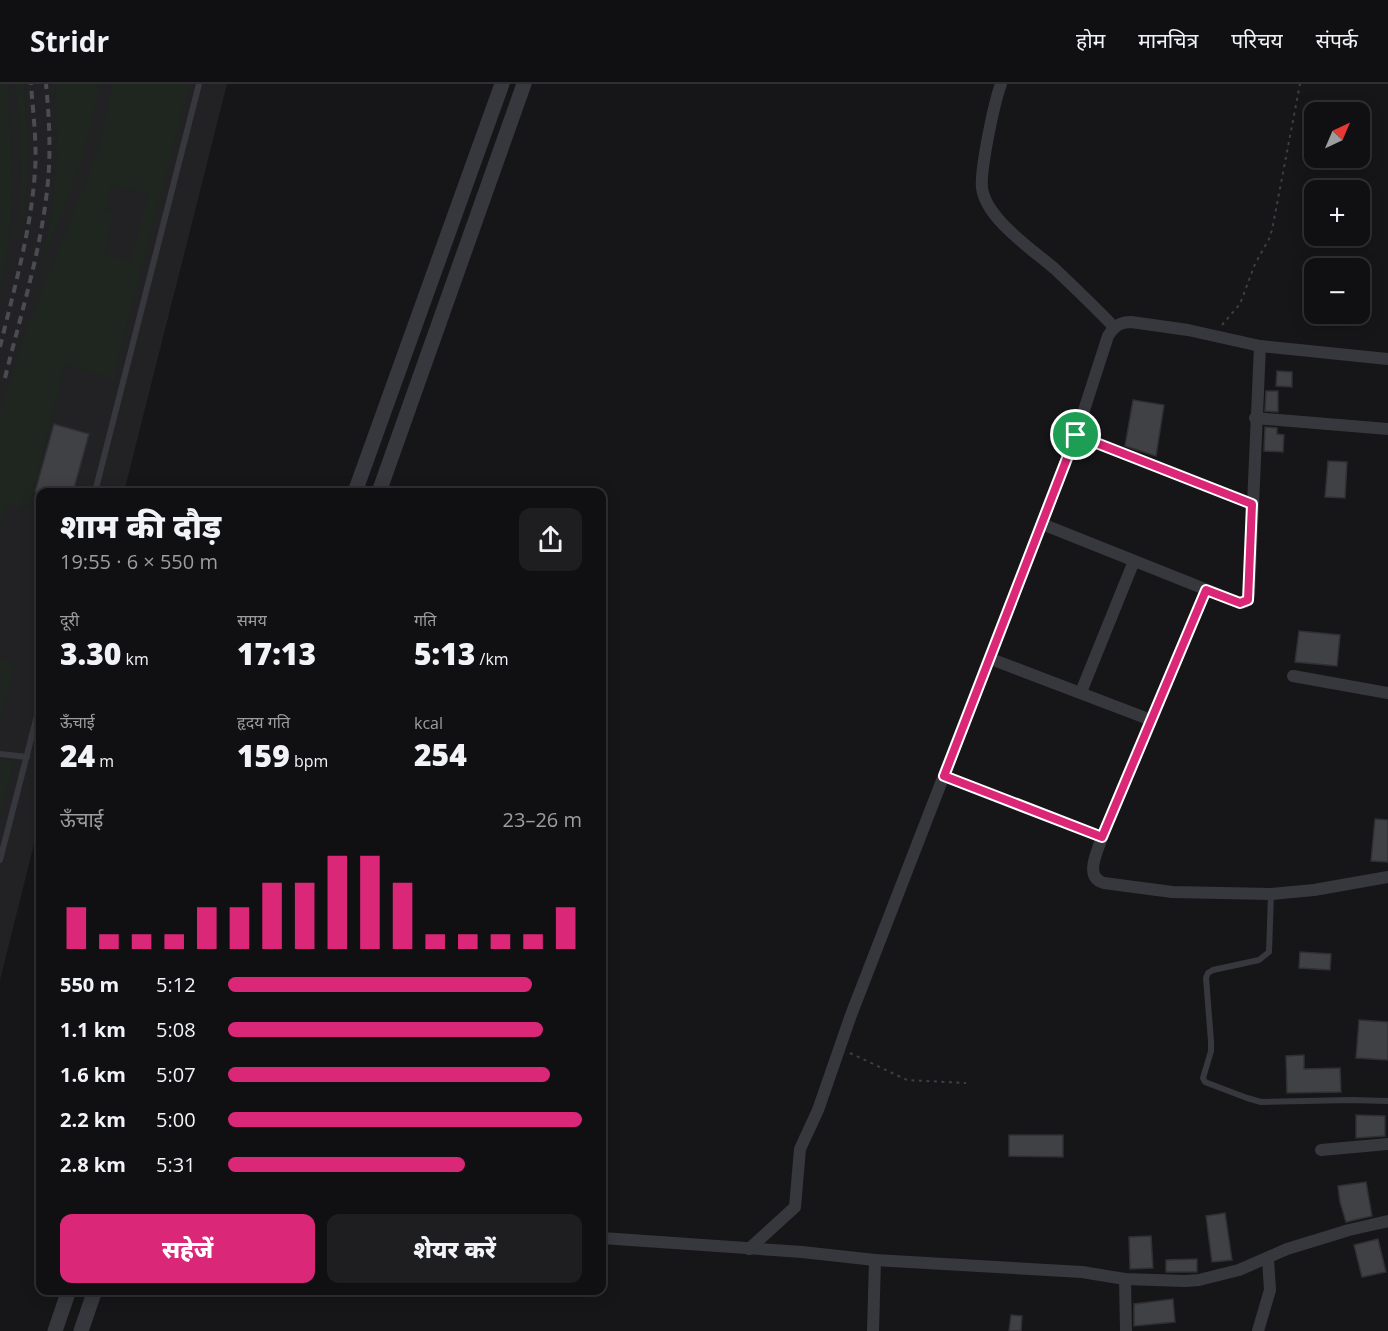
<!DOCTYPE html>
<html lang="hi">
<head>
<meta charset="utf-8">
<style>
  :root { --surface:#101012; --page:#1e1e20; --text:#f1f3f6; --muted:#9c9d9f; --line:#303032; --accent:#db2777 }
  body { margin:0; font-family:"Open Sans","Noto Sans Devanagari",sans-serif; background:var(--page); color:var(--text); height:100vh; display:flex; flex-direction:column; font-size:22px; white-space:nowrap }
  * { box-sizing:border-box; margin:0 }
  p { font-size:20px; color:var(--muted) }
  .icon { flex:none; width:33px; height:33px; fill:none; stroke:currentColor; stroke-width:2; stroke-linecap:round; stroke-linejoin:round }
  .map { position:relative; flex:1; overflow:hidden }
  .panel { position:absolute; left:36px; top:404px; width:570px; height:807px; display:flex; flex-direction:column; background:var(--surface); border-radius:12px; box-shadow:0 3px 15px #0003,0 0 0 2px var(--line) }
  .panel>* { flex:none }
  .needle { width:39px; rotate:44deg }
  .controls { position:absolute; left:1304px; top:18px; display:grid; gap:12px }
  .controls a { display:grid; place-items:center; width:66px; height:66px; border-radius:12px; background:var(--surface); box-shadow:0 3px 15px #0003,0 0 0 2px var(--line); font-size:30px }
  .pin { position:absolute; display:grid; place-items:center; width:51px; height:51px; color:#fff; margin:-26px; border:3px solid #fff; border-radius:50%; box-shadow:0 2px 6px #0007 }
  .round { display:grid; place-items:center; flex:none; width:63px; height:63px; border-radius:12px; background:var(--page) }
  .summary { display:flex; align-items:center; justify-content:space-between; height:102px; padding:0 24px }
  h1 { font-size:33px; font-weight:800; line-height:45px }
  .figures { display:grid; grid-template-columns:repeat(3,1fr); gap:9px; height:102px; padding:6px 24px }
  .figures div { display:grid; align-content:center }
  .figures b { font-size:30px; font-weight:800 }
  .figures small { font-size:16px; font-weight:400 }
  .figures p { font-size:16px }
  .chart { height:168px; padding:12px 24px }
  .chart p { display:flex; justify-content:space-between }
  .chart svg { width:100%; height:108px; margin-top:6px; stroke:var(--accent); stroke-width:6 }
  .cta { display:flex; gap:12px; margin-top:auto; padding:12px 24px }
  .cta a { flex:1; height:69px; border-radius:12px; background:var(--accent); color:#fff; font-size:24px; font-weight:800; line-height:69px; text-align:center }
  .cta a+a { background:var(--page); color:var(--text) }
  ul { padding:0 24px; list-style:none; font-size:20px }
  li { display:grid; grid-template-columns:96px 72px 1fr; align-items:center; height:45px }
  li i { height:15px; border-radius:8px; background:var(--accent) }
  header { display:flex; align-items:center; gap:36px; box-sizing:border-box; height:84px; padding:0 30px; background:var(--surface); border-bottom:2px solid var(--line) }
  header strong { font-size:28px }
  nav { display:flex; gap:33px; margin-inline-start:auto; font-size:21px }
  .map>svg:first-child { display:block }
</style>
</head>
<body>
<header>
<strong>Stridr</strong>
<nav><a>होम</a><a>मानचित्र</a><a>परिचय</a><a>संपर्क</a></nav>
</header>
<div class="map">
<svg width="1388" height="1247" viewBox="0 0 1388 1247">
  <rect width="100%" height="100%" fill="#161618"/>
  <polygon fill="#222225" points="0,0 227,0 124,408 40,408 40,736 0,896"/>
  <g fill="#1e261f" fill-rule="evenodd">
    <path d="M0,0H7C12,69 16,142 0,210Z"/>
    <polygon points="16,0 24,0 28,66 27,104 17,171 22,96"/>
    <path d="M55,0H100L83,70L64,126L38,190C43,169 49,148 52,126C58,85 58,42 55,0Z"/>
    <path d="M113,0H189L113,294L65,281L29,425L7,419L0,444V329L22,256L98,66ZM112,101L148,110L131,177L104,170L114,130L105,127Z"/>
    <polygon points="0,575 15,579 0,637"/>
    <polygon points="0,675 14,677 0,732"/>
  </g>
  <g fill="#404145" stroke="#303034" stroke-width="1.5">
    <polygon points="1277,287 1292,288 1292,303 1276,302"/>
    <polygon points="1266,307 1278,307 1278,328 1265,327"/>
    <polygon points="1133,316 1164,321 1156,372 1125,362"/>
    <polygon points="54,340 89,350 73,408 35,408"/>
    <polygon points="1265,343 1277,344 1277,350 1284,351 1283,368 1264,367"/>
    <polygon points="1328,377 1347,378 1345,414 1325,413"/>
    <polygon points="1299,547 1340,551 1337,582 1295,578"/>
    <polygon points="1375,735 1388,736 1388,778 1371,777"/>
    <polygon points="1300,868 1331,870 1330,886 1299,884"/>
    <polygon points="1359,936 1388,938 1388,976 1356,974"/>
    <polygon points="1304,971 1304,985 1340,984 1341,1008 1287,1009 1286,972"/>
    <polygon points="1356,1031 1385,1032 1385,1052 1356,1054"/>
    <polygon points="1009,1051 1063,1051 1063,1073 1009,1072"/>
    <polygon points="1366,1098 1372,1132 1346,1138 1340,1118 1338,1102"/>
    <polygon points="1225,1129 1232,1176 1212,1178 1206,1132"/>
    <polygon points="1151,1152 1153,1184 1130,1185 1129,1153"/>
    <polygon points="1378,1155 1386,1188 1362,1193 1354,1161"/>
    <polygon points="1197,1175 1197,1188 1166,1188 1166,1176"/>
    <polygon points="1173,1215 1175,1238 1134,1242 1134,1220"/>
    <polygon points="1011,1231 1022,1232 1021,1247 1009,1247"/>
  </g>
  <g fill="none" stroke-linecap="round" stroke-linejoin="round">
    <g stroke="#3d3f44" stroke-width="2" stroke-dasharray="3 4.5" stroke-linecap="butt">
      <polyline points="1222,241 1240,220 1255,180 1269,155 1272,146 1300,0"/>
      <polyline points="850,969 907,996 966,999"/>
    </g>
    <g stroke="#37383d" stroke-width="6">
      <polyline points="95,408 199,0"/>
      <polyline points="0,670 27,673"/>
      <polyline points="0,776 40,620"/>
      <polyline points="1271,810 1269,868 1259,876 1213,886 1208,889 1206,894 1211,957 1211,967 1203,994 1205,998 1247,1014 1261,1018 1351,1016 1388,1017"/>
    </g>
    <g stroke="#37383d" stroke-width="12">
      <path d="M1001,0C994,19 980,86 982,104C986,135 1033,166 1055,185C1075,204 1095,223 1114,243"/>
      <polyline points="1255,334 1388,345"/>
      <polyline points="1076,351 1252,420"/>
      <polyline points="1042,440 1240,519 1245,518 1249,511 1260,262"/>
      <path d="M1206,506L1102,753C1098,767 1083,793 1104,799L1172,808L1271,810L1314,806L1388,793"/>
      <polyline points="991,575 1151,636"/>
      <polyline points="1293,592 1388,609"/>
      <polyline points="1081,608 1134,477"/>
      <polyline points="944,692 1102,753"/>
      <polyline points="1321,1066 1388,1060"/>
      <polyline points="602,1154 802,1168 875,1176 1082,1188 1125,1195 1185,1197 1199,1196 1239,1186 1287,1165 1349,1146 1388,1137"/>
      <path d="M749,1165L795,1123L800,1065L818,1026L851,931L1076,351L1108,252C1114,243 1119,238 1131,238L1188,246L1260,262L1388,275"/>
      <polyline points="1125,1195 1126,1247"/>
      <polyline points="873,1247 875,1176"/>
      <polyline points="1258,1247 1270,1206 1268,1175"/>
    </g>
    <g stroke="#37383d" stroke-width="15">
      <polyline points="355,408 502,0"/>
      <polyline points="379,408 524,0"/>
      <polyline points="55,1247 69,1206"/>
      <polyline points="81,1247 95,1206"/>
    </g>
    <g stroke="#4a4c52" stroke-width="4" stroke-dasharray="8 6" stroke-linecap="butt">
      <path d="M0,263C14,205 31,147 35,87C37,58 33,29 31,0"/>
      <path d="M5,294C21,229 42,164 48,97C51,64 49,32 46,0"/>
    </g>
  </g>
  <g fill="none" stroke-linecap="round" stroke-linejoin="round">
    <defs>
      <polygon id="route" points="1076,351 1252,420 1248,516 1240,519 1206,506 1102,753 944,692"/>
    </defs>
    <use href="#route" stroke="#fff" stroke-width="12"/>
    <use href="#route" stroke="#db2777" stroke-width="8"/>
  </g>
</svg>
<div class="controls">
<a><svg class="needle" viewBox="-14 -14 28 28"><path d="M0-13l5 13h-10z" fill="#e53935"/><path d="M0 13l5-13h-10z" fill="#9c9d9f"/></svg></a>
<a>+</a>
<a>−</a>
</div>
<div class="pin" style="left:1076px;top:351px;background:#1e9e55"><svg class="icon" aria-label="arrive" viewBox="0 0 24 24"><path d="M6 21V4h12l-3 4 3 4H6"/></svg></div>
<section class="panel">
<div class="summary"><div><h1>शाम की दौड़</h1><p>19:55 · 6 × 550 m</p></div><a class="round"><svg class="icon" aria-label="share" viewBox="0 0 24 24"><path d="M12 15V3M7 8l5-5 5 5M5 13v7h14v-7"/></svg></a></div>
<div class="figures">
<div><p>दूरी</p><b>3.30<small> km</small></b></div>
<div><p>समय</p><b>17:13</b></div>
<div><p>गति</p><b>5:13<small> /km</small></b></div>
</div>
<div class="figures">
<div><p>ऊँचाई</p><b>24<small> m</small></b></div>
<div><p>हृदय गति</p><b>159<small> bpm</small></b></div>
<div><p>kcal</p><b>254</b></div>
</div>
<div class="chart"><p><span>ऊँचाई</span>23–26 m</p>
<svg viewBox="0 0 160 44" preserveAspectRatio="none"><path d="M5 44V27M15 44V38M25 44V38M35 44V38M45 44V27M55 44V27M65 44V17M75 44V17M85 44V6M95 44V6M105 44V17M115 44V38M125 44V38M135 44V38M145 44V38M155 44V27"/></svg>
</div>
<ul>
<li><b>550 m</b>5:12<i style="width:86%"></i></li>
<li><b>1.1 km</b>5:08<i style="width:89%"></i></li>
<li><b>1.6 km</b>5:07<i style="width:91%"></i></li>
<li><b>2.2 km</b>5:00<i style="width:100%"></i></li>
<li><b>2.8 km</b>5:31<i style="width:67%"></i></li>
</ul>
<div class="cta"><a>सहेजें</a><a>शेयर करें</a></div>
</section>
</div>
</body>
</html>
